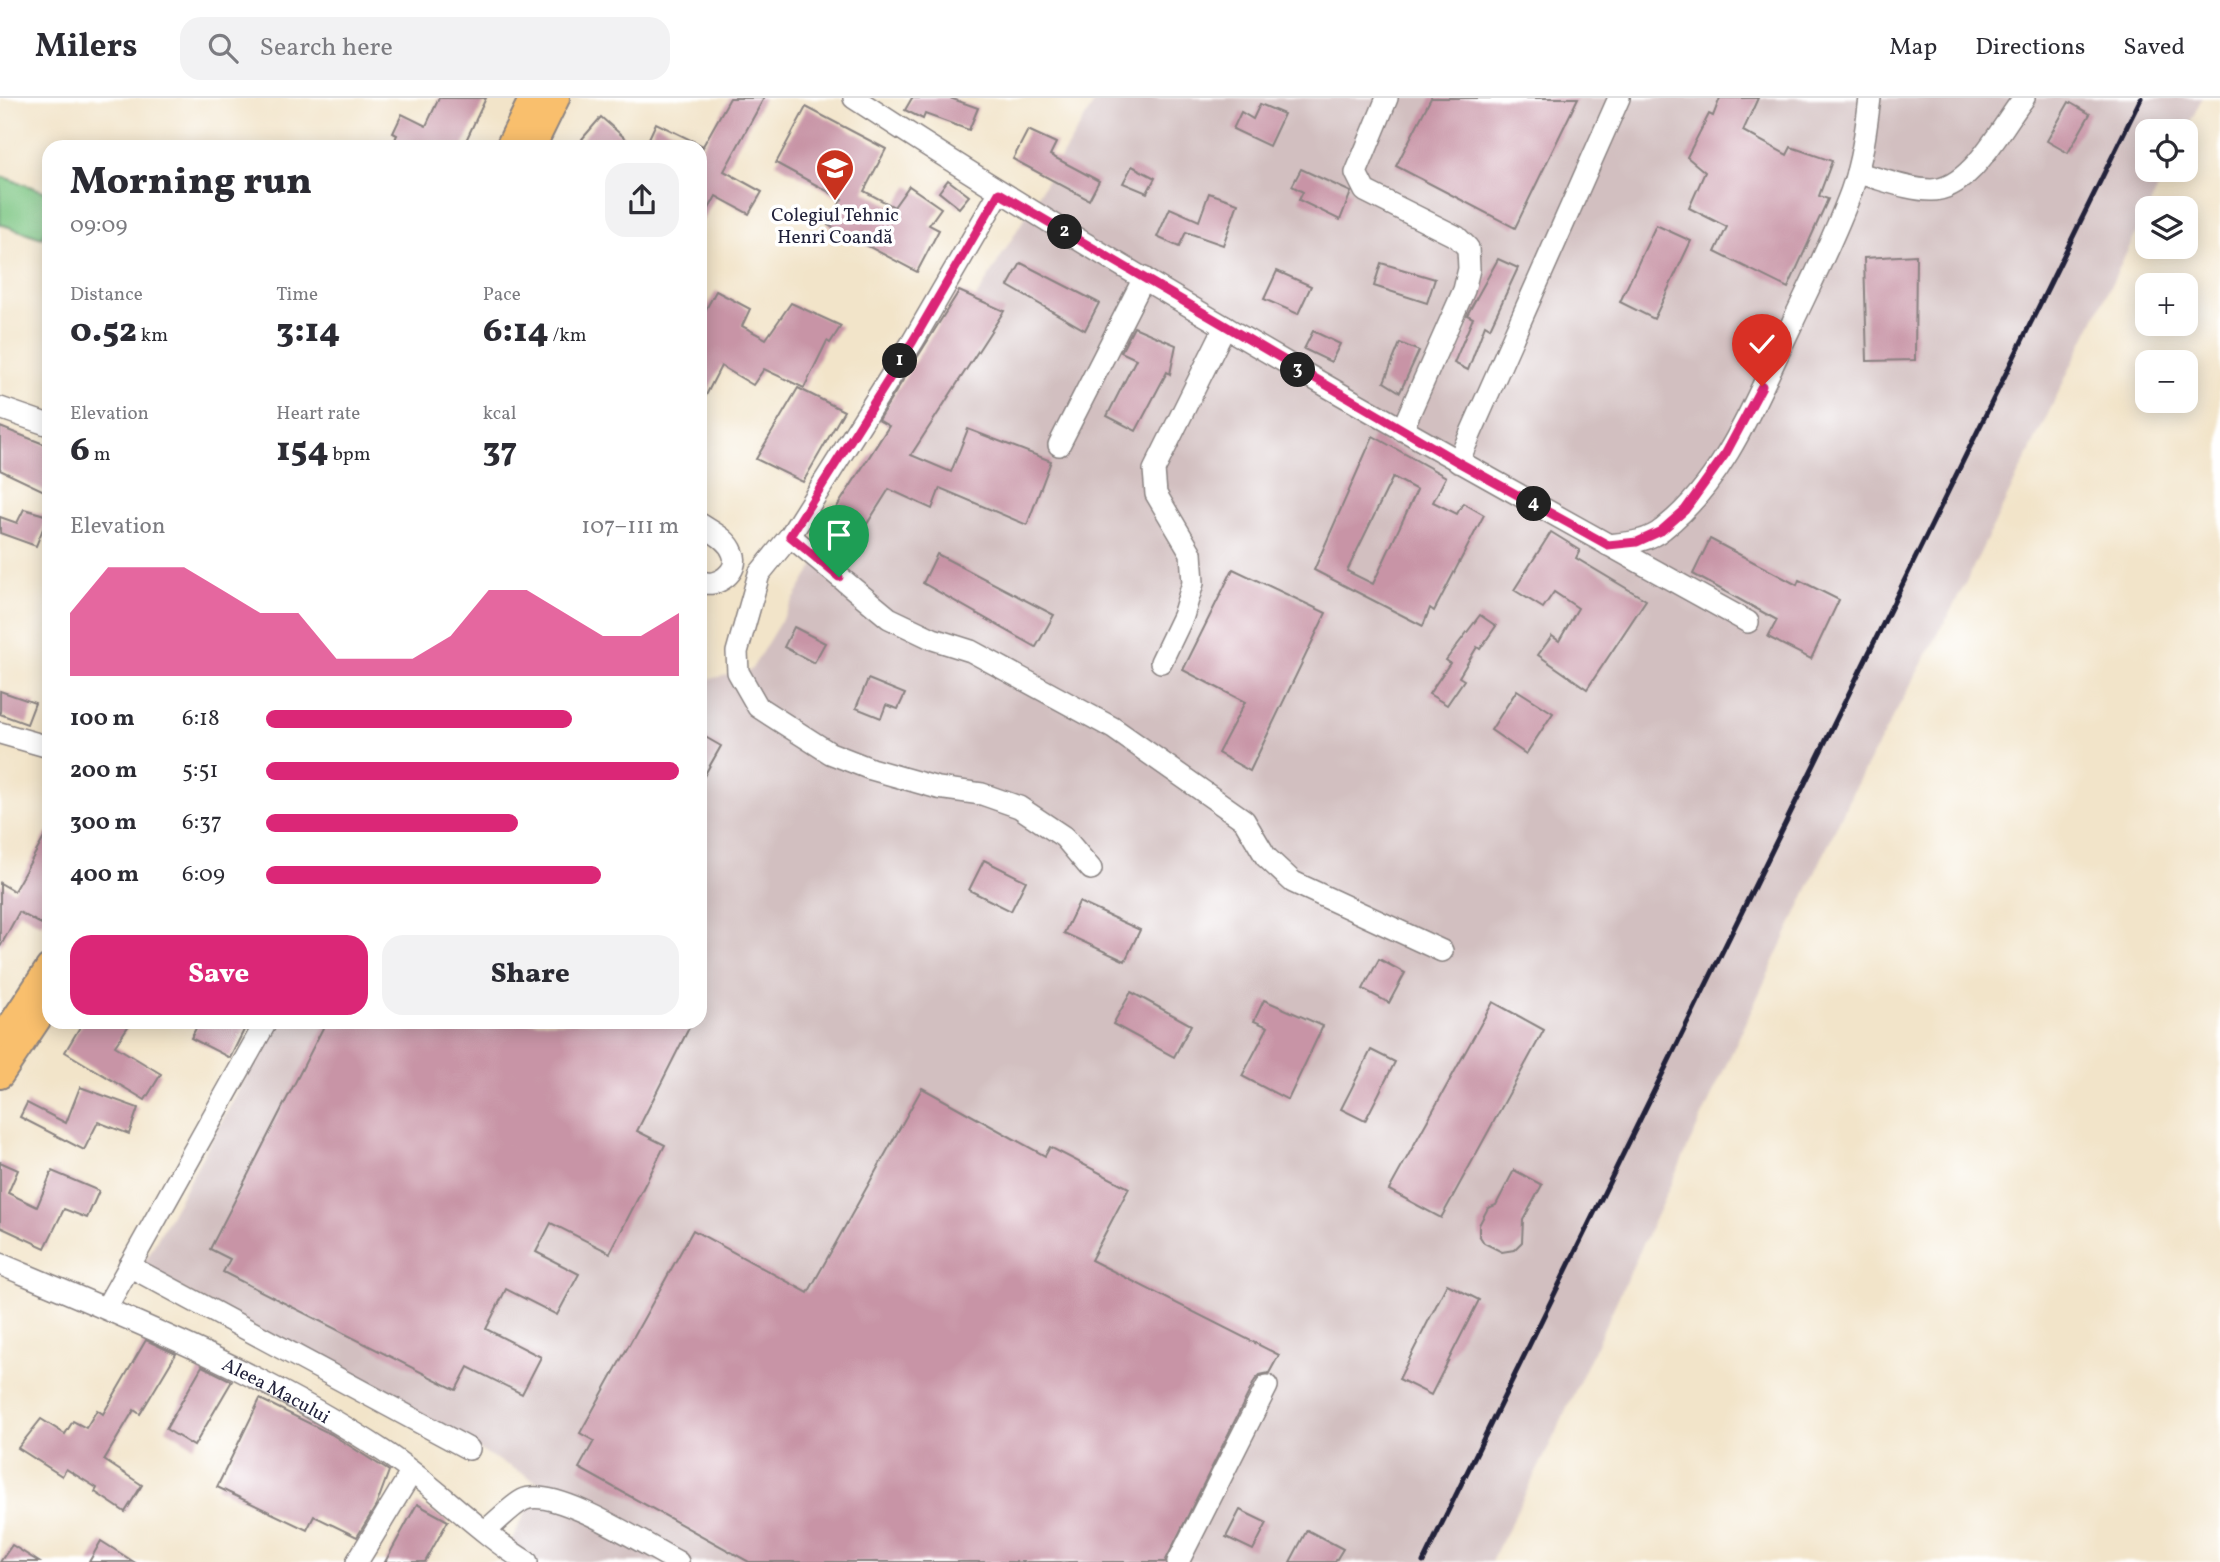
<!DOCTYPE html>
<html lang="en">
<head>
<meta charset="utf-8">
<style>
  :root { --surface:#fff; --page:#f2f2f3; --text:#2b2b33; --muted:#7c7c81; --line:#e1e1e2; --accent:#db2777 }
  body { margin:0; font-family:Vollkorn,serif; background:var(--page); color:var(--text); height:100vh; display:flex; flex-direction:column; font-size:26px; white-space:nowrap }
  * { box-sizing:border-box; margin:0 }
  p { font-size:23px; color:var(--muted) }
  .icon { flex:none; width:38px; height:38px; fill:none; stroke:currentColor; stroke-width:2; stroke-linecap:round; stroke-linejoin:round }
  .map { position:relative; flex:1; overflow:hidden }
  .sheet { position:absolute; left:42px; top:42px; width:665px; height:889px; display:flex; flex-direction:column; background:var(--surface); border-radius:21px; box-shadow:0 4px 18px #0003 }
  .sheet>* { flex:none }
  .fabs { position:absolute; left:2135px; top:21px; display:grid; gap:14px }
  .fabs a { display:grid; place-items:center; width:63px; height:63px; border-radius:14px; background:var(--surface); box-shadow:0 4px 18px #0003; font-size:35px }
  .pin { position:absolute; display:grid; place-items:center; width:60px; height:60px; color:#fff; margin:-72px -30px; border-radius:50% 50% 50% 0; rotate:-45deg; box-shadow:0 0 7px #0007 }
  .pin .icon { rotate:45deg }
  .km { position:absolute; width:35px; height:35px; margin:-18px; border-radius:50%; background:#222; color:#fff; font-size:19px; line-height:35px; text-align:center }
  .round { display:grid; place-items:center; flex:none; width:74px; height:74px; border-radius:21px; background:var(--page) }
  .head { display:flex; align-items:center; justify-content:space-between; height:119px; padding:0 28px }
  h1 { font-size:38px; font-weight:800; line-height:52px }
  .figures { display:grid; grid-template-columns:repeat(3,1fr); gap:10px; height:119px; padding:7px 28px }
  .figures div { display:grid; align-content:center }
  .figures b { font-size:35px; font-weight:800 }
  .figures small { font-size:19px; font-weight:400 }
  .figures p { font-size:19px }
  .chart { height:196px; padding:14px 28px }
  .chart p { display:flex; justify-content:space-between }
  .chart svg { width:100%; height:126px; margin-top:7px; fill:var(--accent); opacity:.7 }
  .primary-button { display:flex; gap:14px; margin-top:auto; padding:14px 28px }
  .primary-button a { flex:1; height:80px; border-radius:21px; background:var(--accent); color:#fff; font-size:28px; font-weight:800; line-height:80px; text-align:center }
  .primary-button a+a { background:var(--page); color:var(--text) }
  ul { padding:0 28px; list-style:none; font-size:23px }
  li { display:grid; grid-template-columns:112px 84px 1fr; align-items:center; height:52px }
  li i { height:18px; border-radius:9px; background:var(--accent) }
  header { display:flex; align-items:center; gap:42px; box-sizing:border-box; height:98px; padding:0 35px; background:var(--surface); border-bottom:2px solid var(--line) }
  header strong { font-size:33px }
  nav { display:flex; gap:38px; margin-inline-start:auto; font-size:24px }
  .search { width:490px; height:63px; background:var(--page); display:flex; align-items:center; gap:18px; box-sizing:border-box; padding:0 24px; border-radius:21px; color:var(--muted); font-size:26px }
  .map>svg:first-child { display:block }
</style>
</head>
<body>
<header>
<strong>Milers</strong>
<div class="search"><svg class="icon" aria-label="search" viewBox="0 0 24 24"><circle cx="10" cy="10" r="6"/><path d="M15 15l6 6"/></svg>Search here</div>
<nav><a>Map</a><a>Directions</a><a>Saved</a></nav>
</header>
<div class="map">
<svg width="2220" height="1464" viewBox="0 0 2220 1464">
  <rect width="100%" height="100%" fill="#fff"/>
  <filter id="ink" filterUnits="userSpaceOnUse"><feTurbulence type="fractalNoise" baseFrequency=".0143" numOctaves="2"/><feDisplacementMap in="SourceGraphic" scale="14" xChannelSelector="R" yChannelSelector="G"/><feConvolveMatrix kernelMatrix="1 2 1 2 8 2 1 2 1" color-interpolation-filters="sRGB"/></filter>
  <filter id="wash" filterUnits="userSpaceOnUse"><feTurbulence type="fractalNoise" baseFrequency=".00686" numOctaves="4" result="noise"/><feDisplacementMap in="SourceGraphic" scale="28" xChannelSelector="R" yChannelSelector="G"/><feGaussianBlur stdDeviation="1.57" result="paint"/><feColorMatrix in="noise" values="0 0 0 0 0 0 0 0 0 0 0 0 0 0 0 0 0 1.4 0 .05"/><feComposite in="paint" operator="in"/></filter>
  <g filter="url(#wash)">
    <rect width="100%" height="100%" fill="#f2e4c9"/>
    <polygon fill="#d2bfc0" points="1097,0 2202,0 2186,33 2147,33 2147,72 2167,72 1962,492 1854,691 1549,1349 1491,1464 501,1464 540,1385 142,1169 276,924 700,924 700,583 751,572"/>
    <polygon fill="#7dc683" stroke="#50745f" stroke-width="2" points="0,78 49,95 49,120 42,140 0,126"/>
    <g id="blocks">
      <g fill="#c894a6" fill-rule="evenodd">
        <polygon points="439,0 486,0 463,49 392,49 397,37 393,35 402,16 426,28"/>
        <polygon points="730,0 764,0 724,73 762,94 749,116 716,98 700,127 700,54 703,49 645,49 656,25 703,48"/>
        <polygon points="912,0 950,0 978,10 969,32 925,16 923,21 905,12"/>
        <polygon points="1431,0 1578,0 1515,130 1396,68"/>
        <polygon points="1720,0 1758,0 1743,33 1787,57 1791,49 1832,63 1819,98 1828,101 1788,190 1715,154 1727,129 1689,110 1705,74 1687,59 1709,16 1713,18"/>
        <polygon points="2069,4 2090,16 2068,55 2047,43"/>
        <polygon points="1260,6 1284,16 1269,48 1233,31 1241,14 1253,21"/>
        <polygon points="806,9 886,51 864,93 894,109 909,88 941,110 929,127 939,132 917,174 828,127 842,101 776,65"/>
        <polygon points="601,19 635,49 591,49 582,41"/>
        <polygon points="1028,32 1056,45 1050,57 1099,83 1089,102 1013,61"/>
        <polygon points="1132,68 1155,80 1147,95 1123,85"/>
        <polygon points="1301,71 1351,94 1340,122 1299,102 1303,94 1292,88"/>
        <polygon points="948,82 969,98 959,110 939,94"/>
        <polygon points="1209,95 1238,105 1223,147 1186,134 1179,149 1157,139 1170,110 1199,123"/>
        <polygon points="1656,127 1691,143 1654,221 1620,204"/>
        <polygon points="1916,157 1915,262 1867,263 1864,160"/>
        <polygon points="1498,161 1518,170 1490,230 1485,227 1468,272 1454,265 1473,220 1467,217"/>
        <polygon points="1021,165 1099,205 1085,232 1008,188"/>
        <polygon points="1381,165 1435,181 1427,205 1374,188"/>
        <polygon points="1277,173 1311,188 1298,216 1264,201"/>
        <polygon points="716,193 750,211 742,228 766,241 791,205 841,228 830,245 827,243 804,290 764,271 753,287 721,268 700,309 700,222"/>
        <polygon points="959,193 1004,213 911,357 951,374 968,331 1051,363 1027,427 940,390 932,411 889,391 853,448 824,429 889,328 878,322"/>
        <polygon points="1134,229 1176,247 1170,276 1167,274 1136,333 1107,318 1136,261 1121,254"/>
        <polygon points="1313,233 1340,246 1331,264 1304,251"/>
        <polygon points="1400,245 1419,253 1400,294 1384,284"/>
        <polygon points="798,290 844,313 803,384 756,361"/>
        <polygon points="0,329 49,348 49,380 44,393 0,372"/>
        <path d="M1373,338L1446,379L1433,404L1457,416L1463,405L1484,417L1434,513L1430,510L1423,528L1314,472ZM1393,379L1417,392L1373,486L1347,473Z"/>
        <polygon points="24,411 48,418 36,448 0,435 0,419 17,425"/>
        <polygon points="1551,434 1580,452 1576,460 1646,502 1587,591 1538,557 1552,538 1559,543 1578,510 1554,494 1543,510 1514,492"/>
        <polygon points="1710,441 1797,487 1799,482 1839,502 1811,561 1768,539 1777,522 1693,476"/>
        <polygon points="937,456 1054,517 1036,549 923,485"/>
        <polygon points="1233,471 1326,515 1250,673 1218,655 1245,604 1183,572"/>
        <polygon points="1480,517 1496,528 1480,551 1477,549 1459,579 1464,582 1447,607 1429,596 1450,565 1446,562"/>
        <polygon points="794,529 825,545 814,565 784,549"/>
        <polygon points="868,581 905,596 898,611 886,607 881,620 856,610"/>
        <polygon points="1517,592 1553,615 1526,656 1491,632"/>
        <polygon points="0,593 35,605 27,626 0,616"/>
        <polygon points="700,636 721,648 700,685"/>
        <polygon points="49,731 49,812 41,826 19,814 0,849 0,785 14,793"/>
        <polygon points="984,762 1026,783 1011,813 969,792"/>
        <polygon points="1079,804 1140,832 1125,863 1064,835"/>
        <polygon points="1379,861 1405,875 1389,905 1363,891"/>
        <polygon points="1131,894 1191,927 1174,959 1113,926"/>
        <polygon points="1264,902 1323,928 1288,1002 1242,978 1268,929 1254,923"/>
        <polygon points="1493,904 1544,932 1441,1120 1389,1092"/>
        <polygon points="83,924 131,924 115,948 161,976 145,1002 65,954"/>
        <polygon points="199,924 248,924 230,960 191,940"/>
        <polygon points="326,924 692,924 637,1033 665,1047 610,1155 551,1125 536,1154 579,1176 557,1217 506,1191 486,1231 541,1259 522,1296 468,1269 456,1292 223,1174 230,1161 210,1151"/>
        <polygon points="1371,952 1395,964 1365,1023 1341,1011"/>
        <polygon points="80,989 138,1010 129,1036 98,1024 84,1052 20,1019 27,1005 66,1025"/>
        <polygon points="922,990 1045,1058 1050,1049 1129,1090 1091,1162 1279,1257 1269,1275 1260,1277 1255,1282 1165,1464 749,1464 579,1370 594,1343 580,1335 693,1132 808,1195"/>
        <polygon points="0,1064 18,1072 8,1095 37,1109 52,1073 99,1093 87,1120 64,1111 45,1150 0,1129"/>
        <polygon points="1514,1072 1542,1087 1523,1122 1522,1144 1514,1152 1502,1154 1484,1145 1479,1137 1479,1127 1488,1110 1496,1107"/>
        <polygon points="1447,1186 1479,1202 1431,1297 1399,1281"/>
        <polygon points="146,1242 176,1256 140,1316 134,1312 104,1362 142,1387 125,1414 95,1394 97,1390 66,1371 62,1378 18,1350 41,1321 65,1336 73,1323 86,1330 97,1312 103,1316"/>
        <polygon points="202,1268 232,1283 194,1348 166,1331"/>
        <polygon points="260,1301 331,1336 389,1373 376,1408 357,1439 314,1418 307,1432 217,1389"/>
        <polygon points="417,1406 448,1423 425,1464 385,1464"/>
        <polygon points="1240,1412 1267,1425 1253,1452 1226,1439"/>
        <polygon points="1307,1432 1343,1451 1335,1464 1290,1464"/>
        <polygon points="101,1443 134,1464 89,1464"/>
        <polygon points="12,1447 39,1464 0,1464"/>
      </g>
    </g>
  </g>
  <g filter="url(#ink)">
    <use href="#blocks" fill-opacity="0" stroke="#8a8382" stroke-width="2"/>
    <g fill="none" stroke-linecap="round" stroke-linejoin="round">
      <defs>
        <g id="minor">
          <path d="M854,0C1143,189 1445,357 1748,524"/>
          <polyline points="1387,0 1356,75 1365,93 1457,139 1468,150 1469,171 1464,192 1402,332"/>
          <path d="M1857,75C1880,80 1907,92 1931,92C1971,92 2001,29 2024,0"/>
          <polyline points="999,95 913,243 790,438 759,476 737,554 738,574 758,609 830,655 871,671 938,690 982,696 1019,709 1064,739 1091,771"/>
          <polyline points="0,310 49,327"/>
          <polyline points="1059,347 1144,180"/>
          <polyline points="1458,364 1619,0"/>
          <path d="M700,426C712,434 728,441 733,455C741,473 716,492 700,483"/>
          <polyline points="790,438 889,520 933,541 971,553 1113,630 1244,722 1266,759 1293,784 1442,853"/>
          <path d="M1608,447C1627,445 1648,444 1663,431C1725,383 1757,299 1790,230C1811,185 1834,140 1851,94C1862,63 1866,32 1870,0"/>
          <polyline points="1161,564 1183,518 1193,485 1191,455 1156,396 1154,372 1225,229"/>
          <polyline points="0,635 49,649"/>
          <path id="s1" d="M0,1166C131,1221 264,1275 383,1353C434,1386 475,1432 527,1464"/>
          <polyline points="129,1168 469,1351"/>
          <polyline points="106,1210 266,924"/>
          <path d="M485,1433C497,1424 510,1409 523,1402C554,1387 647,1448 678,1464"/>
          <polyline points="357,1464 411,1375"/>
          <polyline points="1178,1464 1267,1288"/>
        </g>
        <g id="major">
          <polyline points="509,49 533,0"/>
          <polyline points="532,49 556,0"/>
          <polyline points="0,944 49,870"/>
          <polyline points="0,977 49,904"/>
        </g>
      </defs>
      <use href="#minor" stroke="#8a8382" stroke-width="24"/>
      <use href="#major" stroke="#8a8382" stroke-width="30"/>
      <use href="#minor" stroke="#fff" stroke-width="21"/>
      <use href="#major" stroke="#f9bf6d" stroke-width="26"/>
      <polyline stroke="#22223b" stroke-width="5" points="1423,1464 2141,0"/>
    </g>
  </g>
  <g fill="none" stroke-linecap="round" stroke-linejoin="round" filter="url(#ink)">
    <defs>
      <polyline id="route" points="839,479 790,438 913,243 999,95 1458,364 1608,447 1637,444 1661,433 1685,412 1726,355 1762,288"/>
    </defs>
    <use href="#route" stroke="#fff" stroke-width="14"/>
    <use href="#route" stroke="#db2777" stroke-width="9"/>
  </g>
  <defs>
    <symbol id="school-pin" viewBox="-11 -11 22 30"><path d="M0 17L-7.5 6A9.5 9.5 0 1 1 7.5 6Z" fill="#c8321e" stroke="#fff"/><path d="M0-5L7-2L0 1L-7-2ZM-4 1L0 2.5L4 1V4Q0 6-4 4Z" fill="#fff"/></symbol>
  </defs>
  <g fill-rule="evenodd">
    <use href="#school-pin" x="813" y="48" width="44" height="60"/>
  </g>
  <g text-anchor="middle" stroke-width="7" stroke-linejoin="round" paint-order="stroke">
    <g font-size="19" fill="#22223b" stroke="#fff">
      <text x="835" y="123">Colegiul Tehnic<tspan x="835" dy="22">Henri Coandă</tspan></text>
    </g>
    <g font-size="19" fill="#22223b" stroke="#fff">
      <text dy="7" stroke="none"><textPath href="#s1" startOffset="304">Aleea Macului</textPath></text>
    </g>
  </g>
</svg>
<div class="fabs">
<a><svg class="icon" aria-label="locate" viewBox="0 0 24 24"><circle cx="12" cy="12" r="6"/><path d="M12 2v4M12 18v4M2 12h4M18 12h4"/></svg></a>
<a><svg class="icon" aria-label="layers" viewBox="0 0 24 24"><path d="M12 4l9 5-9 5-9-5zM3 14l9 5 9-5"/></svg></a>
<a>+</a>
<a>−</a>
</div>
<div class="pin" style="left:839px;top:479px;background:#1e9e55"><svg class="icon" aria-label="arrive" viewBox="0 0 24 24"><path d="M6 21V4h12l-3 4 3 4H6"/></svg></div>
<div class="pin" style="left:1762px;top:288px;background:#d93025"><svg class="icon" aria-label="check" viewBox="0 0 24 24"><path d="M5 12l5 5 9-10"/></svg></div>
<b class="km" style="left:900px;top:263px">1</b>
<b class="km" style="left:1065px;top:134px">2</b>
<b class="km" style="left:1298px;top:272px">3</b>
<b class="km" style="left:1534px;top:406px">4</b>
<section class="sheet">
<div class="head"><div><h1>Morning run</h1><p>09:09</p></div><a class="round"><svg class="icon" aria-label="share" viewBox="0 0 24 24"><path d="M12 15V3M7 8l5-5 5 5M5 13v7h14v-7"/></svg></a></div>
<div class="figures">
<div><p>Distance</p><b>0.52<small> km</small></b></div>
<div><p>Time</p><b>3:14</b></div>
<div><p>Pace</p><b>6:14<small> /km</small></b></div>
</div>
<div class="figures">
<div><p>Elevation</p><b>6<small> m</small></b></div>
<div><p>Heart rate</p><b>154<small> bpm</small></b></div>
<div><p>kcal</p><b>37</b></div>
</div>
<div class="chart"><p><span>Elevation</span>107–111 m</p>
<svg viewBox="0 0 160 44" preserveAspectRatio="none"><path d="M0 44V22L10 6L20 6L30 6L40 14L50 22L60 22L70 38L80 38L90 38L100 30L110 14L120 14L130 22L140 30L150 30L160 22V44z"/></svg>
</div>
<ul>
<li><b>100 m</b>6:18<i style="width:74%"></i></li>
<li><b>200 m</b>5:51<i style="width:100%"></i></li>
<li><b>300 m</b>6:37<i style="width:61%"></i></li>
<li><b>400 m</b>6:09<i style="width:81%"></i></li>
</ul>
<div class="primary-button"><a>Save</a><a>Share</a></div>
</section>
</div>
</body>
</html>
